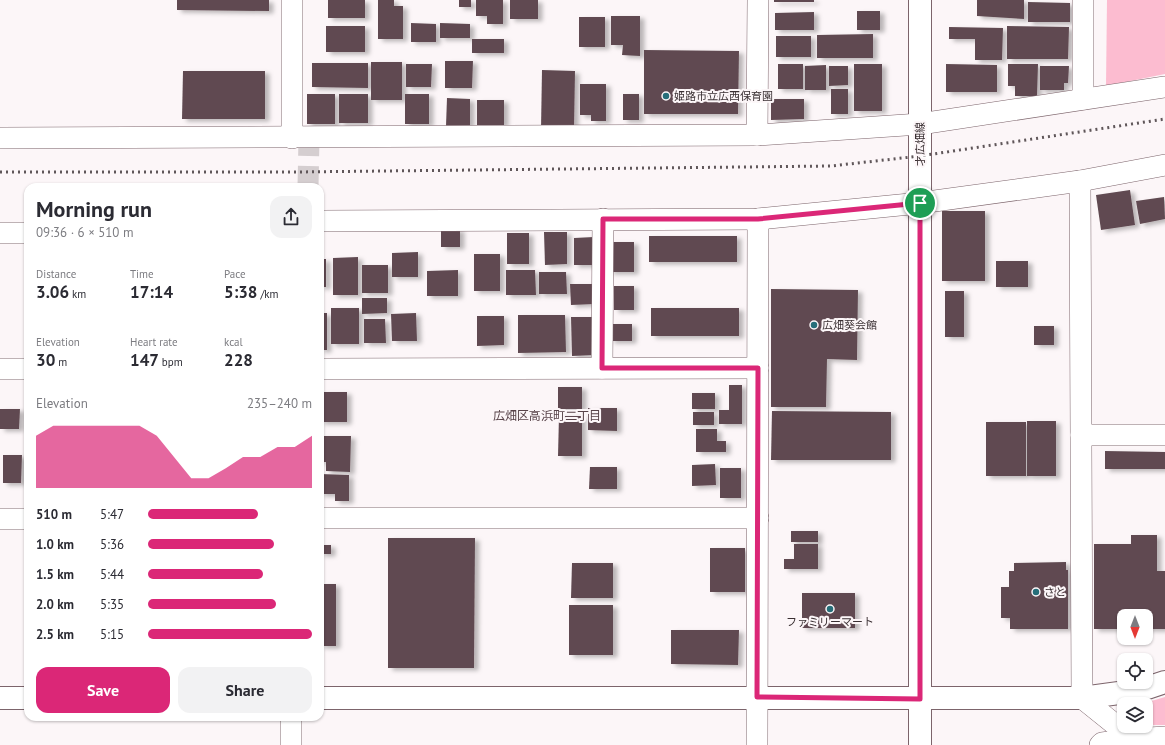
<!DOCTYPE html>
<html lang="en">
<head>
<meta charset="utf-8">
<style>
  :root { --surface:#fff; --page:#f2f2f3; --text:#2b2b33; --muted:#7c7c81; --accent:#db2777 }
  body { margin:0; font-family:"PT Sans","Noto Sans JP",sans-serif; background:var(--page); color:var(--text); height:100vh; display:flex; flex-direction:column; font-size:15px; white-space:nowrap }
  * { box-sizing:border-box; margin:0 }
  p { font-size:13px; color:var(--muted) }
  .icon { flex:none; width:22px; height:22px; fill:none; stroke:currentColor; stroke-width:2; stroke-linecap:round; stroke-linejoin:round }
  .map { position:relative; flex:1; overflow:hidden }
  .side { position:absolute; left:24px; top:183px; width:300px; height:538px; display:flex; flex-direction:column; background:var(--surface); border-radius:12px; box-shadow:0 1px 3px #0004 }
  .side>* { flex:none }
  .needle { width:26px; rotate:180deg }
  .tools { position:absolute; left:1117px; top:609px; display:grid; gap:8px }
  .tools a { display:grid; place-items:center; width:36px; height:36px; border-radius:8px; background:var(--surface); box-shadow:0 1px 3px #0004; font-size:20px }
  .pin { position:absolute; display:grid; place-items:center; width:34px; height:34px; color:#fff; margin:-17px; border:2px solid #fff; border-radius:50%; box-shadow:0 1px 4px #0007 }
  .round { display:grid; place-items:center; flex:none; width:42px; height:42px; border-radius:12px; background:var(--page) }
  .headline { display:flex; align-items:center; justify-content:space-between; height:68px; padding:0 12px }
  h1 { font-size:22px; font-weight:600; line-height:30px }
  .figures { display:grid; grid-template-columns:repeat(3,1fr); gap:6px; height:68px; padding:4px 12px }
  .figures div { display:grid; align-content:center }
  .figures b { font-size:17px; font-weight:600 }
  .figures small { font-size:11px; font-weight:400 }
  .figures p { font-size:11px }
  .chart { height:112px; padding:8px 12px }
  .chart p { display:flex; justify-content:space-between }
  .chart svg { width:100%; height:72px; margin-top:4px; fill:var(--accent); opacity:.7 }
  .button { display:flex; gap:8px; margin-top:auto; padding:8px 12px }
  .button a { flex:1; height:46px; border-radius:12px; background:var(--accent); color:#fff; font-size:16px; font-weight:600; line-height:46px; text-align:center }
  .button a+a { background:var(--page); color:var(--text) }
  ul { padding:0 12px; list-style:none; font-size:13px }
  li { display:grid; grid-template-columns:64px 48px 1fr; align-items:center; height:30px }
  li i { height:10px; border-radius:5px; background:var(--accent) }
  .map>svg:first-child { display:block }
</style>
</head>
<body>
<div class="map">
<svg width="1165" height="745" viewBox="0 0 1165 745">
  <defs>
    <filter id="shadow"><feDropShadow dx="4.5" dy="2.5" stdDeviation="2" flood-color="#0004"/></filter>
  </defs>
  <rect width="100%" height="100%" fill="#fcf6f8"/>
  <g fill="#fcbcd0">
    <polygon points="1107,0 1165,0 1165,74 1106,86"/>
    <polygon points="1165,697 1165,725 1146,725 1146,704 1141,704"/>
  </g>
  <g fill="#604a51" filter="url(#shadow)">
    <polygon points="177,0 269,0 269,11 177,10"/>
    <rect x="328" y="0" width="37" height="18"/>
    <polygon points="378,0 394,0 394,6 403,6 403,39 378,39"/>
    <rect x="459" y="0" width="12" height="7"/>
    <polygon points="476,0 503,0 503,24 487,24 487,16 476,16"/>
    <rect x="510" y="0" width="28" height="19"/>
    <rect x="774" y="0" width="40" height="2"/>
    <polygon points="977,0 1024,0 1024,19 977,16"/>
    <polygon points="1028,2 1070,3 1070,22 1028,22"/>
    <rect x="857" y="11" width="23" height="19"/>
    <polygon points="814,12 814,30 775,30 775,13"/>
    <polygon points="611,16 640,16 640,56 622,55 623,45 611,45"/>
    <rect x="579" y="17" width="26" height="30"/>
    <polygon points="411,23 436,24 436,42 411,42"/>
    <polygon points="440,23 470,24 470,38 440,38"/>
    <rect x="326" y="26" width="39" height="26"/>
    <polygon points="1007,26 1069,27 1068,59 1007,59"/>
    <polygon points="949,27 1003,28 1002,60 975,60 975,39 949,39"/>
    <polygon points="873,34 873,58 817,58 817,35"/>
    <rect x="776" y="36" width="35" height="21"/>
    <rect x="472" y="39" width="32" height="14"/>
    <polygon points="644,50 739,51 738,114 644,114"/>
    <polygon points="445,61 473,61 472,88 445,88"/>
    <rect x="371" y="62" width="31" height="38"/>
    <polygon points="312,63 368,63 368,88 312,87"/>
    <polygon points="406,64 432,64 431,87 406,87"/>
    <rect x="778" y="64" width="25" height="25"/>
    <rect x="854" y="64" width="28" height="47"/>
    <polygon points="946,64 997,65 997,92 946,92"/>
    <polygon points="1008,64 1038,64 1037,96 1015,96 1015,86 1008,86"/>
    <polygon points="826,65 826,90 805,90 805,66"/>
    <polygon points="829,66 848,66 848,85 829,86"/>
    <polygon points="1040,66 1069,66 1068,83 1064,83 1064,90 1040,90"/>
    <polygon points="542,70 575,71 574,129 541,129"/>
    <polygon points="183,71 265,71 265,119 182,119"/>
    <polygon points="580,84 606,84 606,121 591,121 591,115 580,115"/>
    <rect x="831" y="89" width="17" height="25"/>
    <rect x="307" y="94" width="28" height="30"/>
    <rect x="339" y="94" width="29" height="29"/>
    <rect x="405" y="94" width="24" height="30"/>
    <rect x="623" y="94" width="16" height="26"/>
    <polygon points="447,98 470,99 470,126 446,126"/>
    <polygon points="771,99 804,99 804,119 771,120"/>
    <rect x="477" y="100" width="27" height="25"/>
    <polygon points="1130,190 1135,225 1101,230 1096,195"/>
    <polygon points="1164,197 1165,219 1140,224 1136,201"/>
    <rect x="942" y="211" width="43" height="70"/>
    <rect x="441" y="229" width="19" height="18"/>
    <polygon points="544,232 567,232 567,264 545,265"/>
    <rect x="507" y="233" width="22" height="31"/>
    <rect x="649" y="236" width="88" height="26"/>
    <polygon points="594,237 594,265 574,265 574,238"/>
    <rect x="609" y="242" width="25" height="30"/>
    <polygon points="418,252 418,277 392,277 392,253"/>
    <rect x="474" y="254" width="26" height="37"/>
    <polygon points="358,257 358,295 333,295 333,258"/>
    <rect x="320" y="259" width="6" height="28"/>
    <rect x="996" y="261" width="32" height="26"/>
    <rect x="362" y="265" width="26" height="28"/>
    <polygon points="458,270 458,296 427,296 427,271"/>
    <polygon points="506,270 535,270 536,295 506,295"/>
    <polygon points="539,272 566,272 567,294 539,294"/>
    <polygon points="570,284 593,284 594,304 571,305"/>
    <rect x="614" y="286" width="20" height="24"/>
    <polygon points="771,289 858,290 857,360 827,359 826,407 771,407"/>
    <rect x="945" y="291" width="19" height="46"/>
    <polygon points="362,298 387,298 387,313 362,314"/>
    <rect x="331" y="308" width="28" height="36"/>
    <rect x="651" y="308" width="88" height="28"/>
    <rect x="320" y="313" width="7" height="37"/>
    <polygon points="416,313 417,341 392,341 391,314"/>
    <polygon points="518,315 565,315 566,352 518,353"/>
    <polygon points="477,316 504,316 504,345 477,346"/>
    <polygon points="571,317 594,317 594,355 572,356"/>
    <polygon points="364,319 385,319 386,343 364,343"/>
    <rect x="610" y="324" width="22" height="17"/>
    <rect x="1034" y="326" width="20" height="19"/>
    <polygon points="729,385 742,385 742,424 719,424 719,410 729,410"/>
    <rect x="558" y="387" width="24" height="22"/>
    <rect x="320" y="392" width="27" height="30"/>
    <rect x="692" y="393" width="23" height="16"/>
    <polygon points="588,408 617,408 617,431 588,430"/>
    <polygon points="0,409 20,409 19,429 0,429"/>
    <polygon points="772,411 891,412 891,460 771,460"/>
    <rect x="693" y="412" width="21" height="13"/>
    <polygon points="559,416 582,416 582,456 558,456"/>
    <rect x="1027" y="421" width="29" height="55"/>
    <rect x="986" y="422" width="40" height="54"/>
    <polygon points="696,429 717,429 717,441 726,441 726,452 696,452"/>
    <polygon points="320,436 351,436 350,472 326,471 326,462 320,462"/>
    <polygon points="1105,451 1165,452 1165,469 1105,469"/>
    <rect x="25" y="453" width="3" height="28"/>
    <polygon points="3,455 22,455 21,483 3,483"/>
    <polygon points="715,464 716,485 692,486 692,465"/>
    <polygon points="590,467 617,467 617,489 589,489"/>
    <rect x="720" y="468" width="21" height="30"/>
    <polygon points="320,474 349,475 349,501 335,501 335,494 320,494"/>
    <rect x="791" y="531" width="27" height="11"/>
    <polygon points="1131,535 1157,535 1157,571 1165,571 1165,629 1146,629 1146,616 1124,616 1124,629 1094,629 1094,544 1131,544"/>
    <polygon points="388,538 475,538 474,668 388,668"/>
    <polygon points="794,544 818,544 818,569 784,569 784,559 794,559"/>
    <rect x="320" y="545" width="11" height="9"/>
    <rect x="710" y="548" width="35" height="44"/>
    <polygon points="1066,562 1066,570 1068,570 1068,629 1010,629 1010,618 1001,618 1001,587 1009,587 1009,571 1014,571 1014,563"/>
    <polygon points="572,563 613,563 613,598 571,598"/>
    <rect x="320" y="584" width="16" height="62"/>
    <rect x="802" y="593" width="53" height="35"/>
    <rect x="569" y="605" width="44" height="50"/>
    <polygon points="671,630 739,630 738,665 671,664"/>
  </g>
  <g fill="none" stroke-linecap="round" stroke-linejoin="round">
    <polyline stroke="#d5ced0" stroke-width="21" stroke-dasharray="21 10" stroke-linecap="butt" points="308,187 309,138"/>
    <defs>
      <g id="street">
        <polyline points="292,0 292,138"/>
        <polyline points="1083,99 1083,0"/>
        <polyline points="757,135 758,0"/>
        <polyline points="0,138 757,135 920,124 1165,87"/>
        <polyline points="1080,181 1082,698 1133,739"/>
        <polyline points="320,221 758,219 920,203 1080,181 1165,165"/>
        <polyline points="0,233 28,233"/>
        <polyline points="602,368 603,219"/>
        <polyline points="0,369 28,369"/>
        <polyline points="320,369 758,368"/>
        <polyline points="1081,435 1165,435"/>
        <polyline points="320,518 758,518"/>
        <polyline points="0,519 28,519"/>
        <polyline points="291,717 291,745"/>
        <polyline points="757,745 758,219"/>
        <polyline points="1100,745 1102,743 1133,739 1165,737"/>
      </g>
      <g id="secondary">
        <polyline points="0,698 28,698"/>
        <polyline points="320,698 1082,698 1141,690 1165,682"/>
        <polyline points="920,745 920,0"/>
      </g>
    </defs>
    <use href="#street" stroke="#7c646b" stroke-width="22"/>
    <use href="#secondary" stroke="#7c646b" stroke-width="24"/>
    <use href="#street" stroke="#fff" stroke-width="21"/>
    <use href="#secondary" stroke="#fff" stroke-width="22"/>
    <polyline stroke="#5f5659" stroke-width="3" stroke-dasharray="2 4" stroke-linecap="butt" points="0,172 295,172 831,166 920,156 1165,119"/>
  </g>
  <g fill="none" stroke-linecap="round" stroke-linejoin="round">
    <defs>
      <polygon id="route" points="920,203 920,699 757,697 758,368 602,368 603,219 758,219"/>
    </defs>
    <use href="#route" stroke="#fff" stroke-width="8"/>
    <use href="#route" stroke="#db2777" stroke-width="5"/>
  </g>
  <g fill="#266e79" stroke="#fcf6f8" stroke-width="1.5">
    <circle cx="666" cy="96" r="4"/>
    <circle cx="814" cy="325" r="4"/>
    <circle cx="1036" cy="592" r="4"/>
    <circle cx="830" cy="609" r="4"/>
  </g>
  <g text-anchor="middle" stroke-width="4" stroke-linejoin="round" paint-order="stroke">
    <g font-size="11" fill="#392f32" stroke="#fcf6f8" text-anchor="start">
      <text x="674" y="100">姫路市立広西保育園</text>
      <text x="822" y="329">広畑葵会館</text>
      <text x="1044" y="596">さと</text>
      <text x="830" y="626" text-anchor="middle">ファミリーマート</text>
    </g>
    <g font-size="11" fill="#392f32" stroke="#fcf6f8">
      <text transform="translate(920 144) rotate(-90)" y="4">才広畑線</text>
    </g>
    <g font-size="12" fill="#584349" stroke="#fcf6f8">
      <text x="547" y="420">広畑区高浜町二丁目</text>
    </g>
  </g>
</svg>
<div class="tools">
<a><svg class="needle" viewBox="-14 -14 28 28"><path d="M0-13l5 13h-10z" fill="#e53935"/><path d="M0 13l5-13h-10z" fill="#7c7c81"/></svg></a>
<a><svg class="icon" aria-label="locate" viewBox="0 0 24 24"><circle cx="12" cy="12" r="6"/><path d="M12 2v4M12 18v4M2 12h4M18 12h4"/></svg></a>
<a><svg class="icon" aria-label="layers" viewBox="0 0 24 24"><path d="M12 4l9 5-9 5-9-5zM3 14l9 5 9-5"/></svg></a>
</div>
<div class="pin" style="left:920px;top:203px;background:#1e9e55"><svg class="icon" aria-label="arrive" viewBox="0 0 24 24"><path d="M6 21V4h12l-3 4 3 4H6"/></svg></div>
<section class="side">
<div class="headline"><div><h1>Morning run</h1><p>09:36 · 6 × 510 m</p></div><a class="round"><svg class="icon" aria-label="share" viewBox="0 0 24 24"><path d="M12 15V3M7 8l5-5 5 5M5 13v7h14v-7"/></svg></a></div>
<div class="figures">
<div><p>Distance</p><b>3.06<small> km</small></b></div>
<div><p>Time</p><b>17:14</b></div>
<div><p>Pace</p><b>5:38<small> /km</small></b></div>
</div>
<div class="figures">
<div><p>Elevation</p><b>30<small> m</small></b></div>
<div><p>Heart rate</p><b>147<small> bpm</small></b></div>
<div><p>kcal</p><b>228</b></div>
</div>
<div class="chart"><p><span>Elevation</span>235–240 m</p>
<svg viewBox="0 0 160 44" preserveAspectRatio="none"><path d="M0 44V12L10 6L20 6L30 6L40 6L50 6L60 6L70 12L80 25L90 38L100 38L110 32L120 25L130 25L140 19L150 19L160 12V44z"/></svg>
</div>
<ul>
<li><b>510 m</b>5:47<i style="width:67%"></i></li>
<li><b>1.0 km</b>5:36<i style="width:77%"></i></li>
<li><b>1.5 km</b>5:44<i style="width:70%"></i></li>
<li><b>2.0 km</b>5:35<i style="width:78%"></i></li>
<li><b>2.5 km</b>5:15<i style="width:100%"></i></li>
</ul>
<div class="button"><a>Save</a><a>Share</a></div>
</section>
</div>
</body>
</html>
